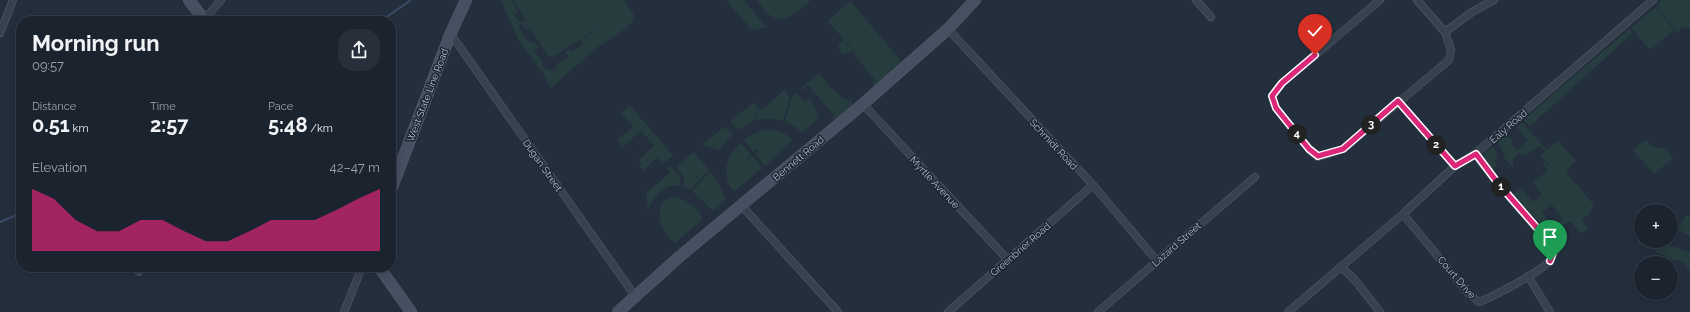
<!DOCTYPE html>
<html lang="en">
<head>
<meta charset="utf-8">
<style>
  :root { --surface:#1b232e; --page:#282f3a; --text:#f1f3f6; --muted:#a0a4aa; --line:#39404a; --accent:#db2777 }
  body { margin:0; font-family:Raleway,sans-serif; background:var(--page); color:var(--text); height:100vh; display:flex; flex-direction:column; font-size:15px; white-space:nowrap }
  * { box-sizing:border-box; margin:0 }
  p { font-size:13px; color:var(--muted) }
  .icon { flex:none; width:22px; height:22px; fill:none; stroke:currentColor; stroke-width:2; stroke-linecap:round; stroke-linejoin:round }
  .map { position:relative; flex:1; overflow:hidden }
  .panel { position:absolute; left:16px; top:16px; width:380px; height:256px; display:flex; flex-direction:column; background:var(--surface); border-radius:16px; box-shadow:0 2px 10px #0003,0 0 0 1px var(--line) }
  .panel>* { flex:none }
  .fabs { position:absolute; left:1634px; top:204px; display:grid; gap:8px }
  .fabs a { display:grid; place-items:center; width:44px; height:44px; border-radius:50%; background:var(--surface); box-shadow:0 2px 10px #0003,0 0 0 1px var(--line); font-size:20px }
  .pin { position:absolute; display:grid; place-items:center; width:34px; height:34px; color:#fff; margin:-41px -17px; border-radius:50% 50% 50% 0; rotate:-45deg; box-shadow:0 0 4px #0007 }
  .pin .icon { rotate:45deg }
  .km { position:absolute; width:20px; height:20px; margin:-10px; border-radius:50%; background:#222; color:#fff; font-size:11px; line-height:20px; text-align:center }
  .round { display:grid; place-items:center; flex:none; width:42px; height:42px; border-radius:16px; background:var(--page) }
  .head { display:flex; align-items:center; justify-content:space-between; height:68px; padding:0 16px }
  h1 { font-size:22px; font-weight:700; line-height:30px }
  .metrics { display:grid; grid-template-columns:repeat(3,1fr); gap:6px; height:68px; padding:4px 16px }
  .metrics div { display:grid; align-content:center }
  .metrics b { font-size:20px; font-weight:700 }
  .metrics small { font-size:11px; font-weight:400 }
  .metrics p { font-size:11px }
  .chart { height:112px; padding:8px 16px }
  .chart p { display:flex; justify-content:space-between }
  .chart svg { width:100%; height:72px; margin-top:4px; fill:var(--accent); opacity:.7 }
  .map>svg:first-child { display:block }
</style>
</head>
<body>
<div class="map">
<svg width="1690" height="312" viewBox="0 0 1690 312">
  <rect width="100%" height="100%" fill="#242f3e"/>
  <g fill="#263c3f" fill-rule="evenodd">
    <path d="M501,0H511L518,12L514,16L520,22L524,20L529,26L513,0H624L634,15L633,21L626,28L595,49L551,88L542,72L518,39ZM625,11L581,40L583,44L571,52L569,50L565,53L569,56L557,64L554,71L542,67L543,62L534,51L539,46L535,44L533,41L530,43L518,27L521,24L527,30L530,28L548,56L553,57Z"/>
    <polygon points="726,0 744,0 766,27 752,30"/>
    <path d="M757,0H811C790,18 776,31 757,0Z"/>
    <polygon points="1662,0 1690,0 1690,28 1681,27 1679,34 1656,6"/>
    <polygon points="850,1 902,62 875,87 872,84 875,80 852,52 842,54 838,47 843,40 873,73 828,21"/>
    <polygon points="1656,7 1674,30 1650,50 1631,28"/>
    <polygon points="1629,29 1633,33 1530,126 1523,120"/>
    <polygon points="819,73 832,90 833,89 842,98 852,102 853,104 836,120 832,118 834,115 808,85 802,90 800,89"/>
    <polygon points="784,90 790,97 783,121 766,118 756,121 759,108 762,110"/>
    <polygon points="795,93 804,101 810,99 812,101 819,118 802,133 797,128 785,122 791,99"/>
    <polygon points="754,102 758,107 755,120 738,130 730,122"/>
    <polygon points="630,106 673,155 663,164 657,157 644,170 639,166 642,164 638,161 654,145 641,131 622,147 617,140 633,127 621,113"/>
    <polygon points="1522,122 1546,149 1544,151 1539,146 1525,155 1518,153 1513,160 1513,167 1503,157 1505,155 1498,143 1507,134 1513,141 1511,143 1517,150 1528,141 1516,127"/>
    <polygon points="725,126 733,135 726,141 720,150 702,145"/>
    <path d="M763,130C773,130 787,131 792,141L765,166L755,154L758,151L757,149L753,152L744,140L753,134Z"/>
    <polygon points="1646,140 1651,146 1665,149 1673,158 1654,174 1633,150"/>
    <polygon points="1558,141 1576,161 1567,170 1567,173 1594,205 1587,216 1582,220 1589,230 1579,233 1571,221 1560,227 1567,238 1555,241 1547,229 1553,224 1555,225 1563,219 1552,205 1542,212 1549,221 1542,225 1513,195 1521,188 1533,202 1542,194 1532,182 1548,171 1542,162 1544,161 1558,174 1540,155"/>
    <path d="M741,143L751,155L748,157L749,159L752,156L762,168L735,191C731,189 729,186 728,181C723,166 730,153 741,143Z"/>
    <polygon points="1493,146 1498,157 1494,160 1498,165 1491,171 1481,156"/>
    <polygon points="694,152 709,170 690,190 684,187 683,176 676,167"/>
    <path d="M670,165L680,177L681,186C664,183 654,197 648,210L646,193L670,173L667,168Z"/>
    <path d="M710,172C716,178 724,193 725,200L713,211L692,191Z"/>
    <path d="M670,197C684,197 698,207 703,219L675,243C662,233 650,206 670,197Z"/>
    <polygon points="1686,215 1690,216 1690,236 1679,230 1678,227"/>
    <polygon points="1639,236 1641,236 1641,241 1647,241 1660,245 1672,246 1690,253 1690,272 1686,265 1679,260 1675,261 1637,243"/>
  </g>
  <g fill="none" stroke-linecap="round" stroke-linejoin="round">
    <g stroke="#394c67" stroke-width="2">
      <polyline points="381,21 411,0"/>
      <polyline points="0,222 21,213"/>
    </g>
    <defs>
      <g id="street">
        <polyline points="1196,0 1211,17"/>
        <polyline points="1380,0 1282,83 1272,96 1276,108 1309,149 1318,157 1343,149 1449,60 1451,50 1445,32 1417,0"/>
        <polyline points="204,20 221,0"/>
        <polyline points="948,29 1093,185 1157,261"/>
        <polyline points="1445,32 1472,12 1494,0"/>
        <polyline points="0,33 13,0"/>
        <polyline points="450,35 455,40 635,296"/>
        <polyline points="1398,101 1455,166"/>
        <polyline points="863,104 1008,260"/>
        <polyline points="741,205 838,312"/>
        <path d="M1403,214L1469,294L1479,302C1492,297 1545,270 1551,259C1554,254 1553,250 1551,245L1497,182L1475,154"/>
        <polyline points="1341,267 1354,279 1380,312"/>
        <polyline points="139,272 141,267"/>
        <polyline points="1528,276 1550,312"/>
        <polyline points="344,312 362,267"/>
        <polyline points="948,312 1093,185"/>
        <polyline points="1098,312 1255,177"/>
        <polyline points="1288,312 1403,214 1455,166 1475,154 1653,0"/>
      </g>
      <g id="secondary">
        <polyline points="189,0 205,21"/>
        <polyline points="391,190 450,35 466,0"/>
        <polyline points="379,267 411,312"/>
        <polyline points="618,312 679,257 863,104 948,29 975,0"/>
      </g>
    </defs>
    <use href="#street" stroke="#565f6c" stroke-width="8"/>
    <use href="#secondary" stroke="#565f6c" stroke-width="12"/>
    <use href="#street" stroke="#38414e" stroke-width="7"/>
    <use href="#secondary" stroke="#465061" stroke-width="11"/>
  </g>
  <g fill="none" stroke-linecap="round" stroke-linejoin="round">
    <defs>
      <polyline id="route" points="1315,55 1282,83 1272,96 1276,108 1309,149 1318,156 1343,149 1398,101 1455,166 1476,154 1497,182 1551,244 1553,253 1550,261"/>
    </defs>
    <use href="#route" stroke="#fff" stroke-width="8"/>
    <use href="#route" stroke="#db2777" stroke-width="5"/>
  </g>
  <g text-anchor="middle" stroke-width="3" stroke-linejoin="round" paint-order="stroke">
    <g font-size="10" fill="#b4bcc9" stroke="#1d2633">
      <text transform="translate(427 95) rotate(-69)" y="4">West State Line Road</text>
      <text transform="translate(1508 126) rotate(-41)" y="4">Ealy Road</text>
      <text transform="translate(1054 144) rotate(47)" y="4">Schmidt Road</text>
      <text transform="translate(798 158) rotate(-40)" y="4">Bennett Road</text>
      <text transform="translate(543 165) rotate(55)" y="4">Dugan Street</text>
      <text transform="translate(935 182) rotate(47)" y="4">Myrtle Avenue</text>
      <text transform="translate(1176 244) rotate(-41)" y="4">Lazard Street</text>
      <text transform="translate(1020 249) rotate(-41)" y="4">Greenbrier Road</text>
      <text transform="translate(1457 277) rotate(49)" y="4">Court Drive</text>
    </g>
  </g>
</svg>
<div class="fabs">
<a>+</a>
<a>−</a>
</div>
<div class="pin" style="left:1550px;top:261px;background:#1e9e55"><svg class="icon" aria-label="arrive" viewBox="0 0 24 24"><path d="M6 21V4h12l-3 4 3 4H6"/></svg></div>
<div class="pin" style="left:1315px;top:55px;background:#d93025"><svg class="icon" aria-label="check" viewBox="0 0 24 24"><path d="M5 12l5 5 9-10"/></svg></div>
<b class="km" style="left:1501px;top:187px">1</b>
<b class="km" style="left:1436px;top:145px">2</b>
<b class="km" style="left:1371px;top:125px">3</b>
<b class="km" style="left:1297px;top:134px">4</b>
<section class="panel">
<div class="head"><div><h1>Morning run</h1><p>09:57</p></div><a class="round"><svg class="icon" aria-label="share" viewBox="0 0 24 24"><path d="M12 15V3M7 8l5-5 5 5M5 13v7h14v-7"/></svg></a></div>
<div class="metrics">
<div><p>Distance</p><b>0.51<small> km</small></b></div>
<div><p>Time</p><b>2:57</b></div>
<div><p>Pace</p><b>5:48<small> /km</small></b></div>
</div>
<div class="chart"><p><span>Elevation</span>42–47 m</p>
<svg viewBox="0 0 160 44" preserveAspectRatio="none"><path d="M0 44V6L10 12L20 25L30 32L40 32L50 25L60 25L70 32L80 38L90 38L100 32L110 25L120 25L130 25L140 19L150 12L160 6V44z"/></svg>
</div>
</section>
</div>
</body>
</html>
